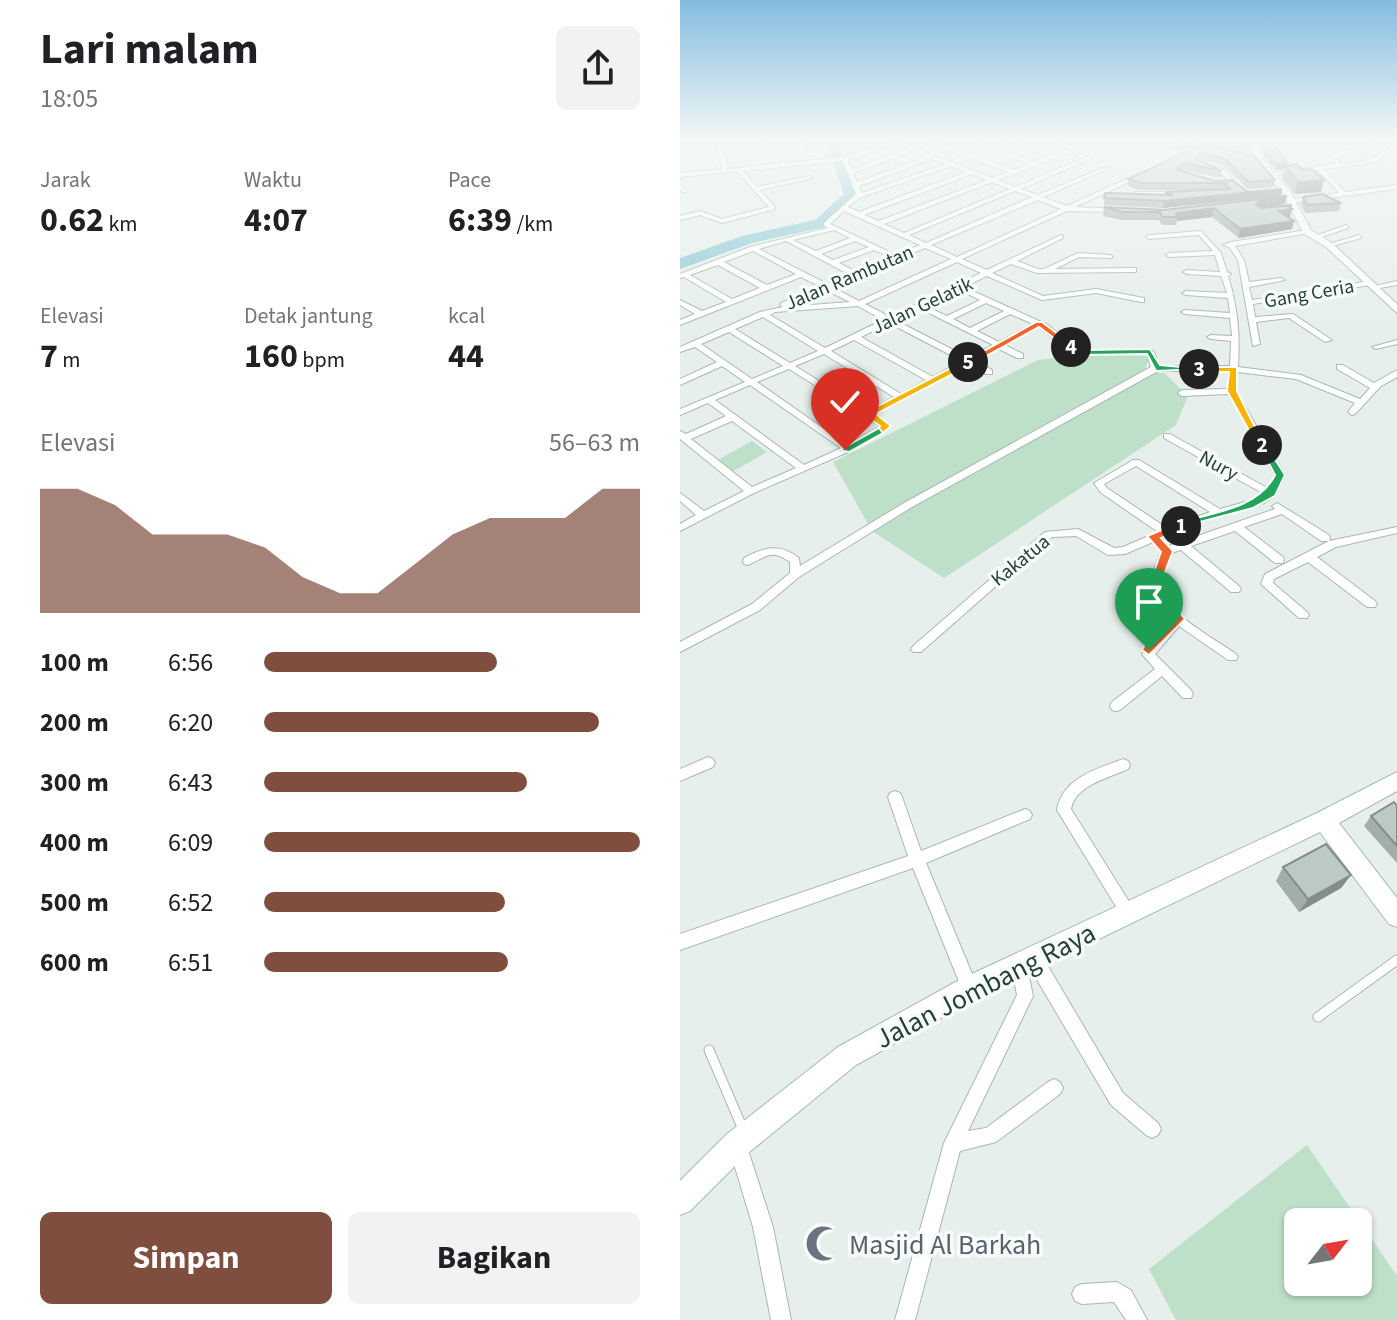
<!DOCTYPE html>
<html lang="id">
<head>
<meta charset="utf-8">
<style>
  :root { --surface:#fff; --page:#f2f2f2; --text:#202124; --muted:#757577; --accent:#7f4e3f }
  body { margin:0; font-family:"Source Sans 3",sans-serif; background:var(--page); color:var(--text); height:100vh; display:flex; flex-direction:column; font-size:30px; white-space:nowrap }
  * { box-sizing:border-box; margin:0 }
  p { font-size:26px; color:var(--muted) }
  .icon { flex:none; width:44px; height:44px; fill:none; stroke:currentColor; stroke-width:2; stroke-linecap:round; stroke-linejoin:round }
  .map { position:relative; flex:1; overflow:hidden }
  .details { display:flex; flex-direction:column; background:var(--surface); width:680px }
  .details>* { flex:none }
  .needle { width:52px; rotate:59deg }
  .buttons { position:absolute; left:604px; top:1208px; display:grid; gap:16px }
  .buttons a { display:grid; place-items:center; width:88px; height:88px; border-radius:12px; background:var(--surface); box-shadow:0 2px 6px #0004; font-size:40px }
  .pin { position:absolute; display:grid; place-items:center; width:68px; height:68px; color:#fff; margin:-82px -34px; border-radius:50% 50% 50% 0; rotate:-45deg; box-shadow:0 0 8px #0007 }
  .pin .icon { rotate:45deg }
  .km { position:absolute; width:40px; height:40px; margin:-20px; border-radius:50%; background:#222; color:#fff; font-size:22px; line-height:40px; text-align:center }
  .round { display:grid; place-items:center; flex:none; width:84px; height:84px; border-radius:12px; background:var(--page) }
  .summary { display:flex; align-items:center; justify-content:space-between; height:136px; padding:0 40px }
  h1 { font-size:44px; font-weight:700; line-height:60px }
  .metrics { display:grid; grid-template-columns:repeat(3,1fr); gap:12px; height:136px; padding:8px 40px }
  .metrics div { display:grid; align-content:center }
  .metrics b { font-size:34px; font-weight:700 }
  .metrics small { font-size:22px; font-weight:400 }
  .metrics p { font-size:22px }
  .chart { height:224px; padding:16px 40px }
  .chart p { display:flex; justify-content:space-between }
  .chart svg { width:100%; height:144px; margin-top:8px; fill:var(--accent); opacity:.7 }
  .primary-button { display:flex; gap:16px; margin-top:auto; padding:16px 40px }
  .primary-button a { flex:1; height:92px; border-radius:12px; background:var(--accent); color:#fff; font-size:32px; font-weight:700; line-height:92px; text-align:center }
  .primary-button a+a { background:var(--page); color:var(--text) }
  ul { padding:0 40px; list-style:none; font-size:26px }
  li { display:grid; grid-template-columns:128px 96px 1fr; align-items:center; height:60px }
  li i { height:20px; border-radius:10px; background:var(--accent) }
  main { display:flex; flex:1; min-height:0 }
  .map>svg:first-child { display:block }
</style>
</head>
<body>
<main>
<section class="details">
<div class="summary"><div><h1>Lari malam</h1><p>18:05</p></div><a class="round"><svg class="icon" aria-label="share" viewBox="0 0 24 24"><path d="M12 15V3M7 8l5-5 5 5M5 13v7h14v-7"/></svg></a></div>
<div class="metrics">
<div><p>Jarak</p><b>0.62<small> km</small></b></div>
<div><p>Waktu</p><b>4:07</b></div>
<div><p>Pace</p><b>6:39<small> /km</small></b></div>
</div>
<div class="metrics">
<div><p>Elevasi</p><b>7<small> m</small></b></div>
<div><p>Detak jantung</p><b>160<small> bpm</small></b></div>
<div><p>kcal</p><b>44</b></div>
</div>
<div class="chart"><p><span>Elevasi</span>56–63 m</p>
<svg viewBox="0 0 160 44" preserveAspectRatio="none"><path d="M0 44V6L10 6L20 11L30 20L40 20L50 20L60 24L70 33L80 38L90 38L100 29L110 20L120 15L130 15L140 15L150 6L160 6V44z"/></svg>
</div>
<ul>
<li><b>100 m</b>6:56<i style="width:62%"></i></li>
<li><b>200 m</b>6:20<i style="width:89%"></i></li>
<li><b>300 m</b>6:43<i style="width:70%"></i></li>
<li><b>400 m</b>6:09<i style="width:100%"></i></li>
<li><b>500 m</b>6:52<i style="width:64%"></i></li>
<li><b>600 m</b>6:51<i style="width:65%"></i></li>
</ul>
<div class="primary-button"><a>Simpan</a><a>Bagikan</a></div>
</section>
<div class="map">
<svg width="717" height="1320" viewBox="0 0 717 1320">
  <rect width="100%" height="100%" fill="#e6efeb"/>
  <g fill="#bfe0c8" fill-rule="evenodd">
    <polygon points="409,354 470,356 465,369 470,373 484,373 508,396 496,425 264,578 192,531 153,462 358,360"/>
    <polygon points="72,441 87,452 52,472 36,461"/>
    <path d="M627,1145L717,1276V1320H496L469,1269ZM618,1222H678V1282H618Z"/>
  </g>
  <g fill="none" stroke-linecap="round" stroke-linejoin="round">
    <polygon fill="#8ec9d4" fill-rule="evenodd" points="145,141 157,141 178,195 145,227 72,243 0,269 0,258 62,236 135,220 164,194"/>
    <defs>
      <g id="service-far1">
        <polyline points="99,155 103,164"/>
        <polyline points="0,187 4,191"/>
      </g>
      <g id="service">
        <polyline points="638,1017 717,960"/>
        <polyline points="29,1050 62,1127"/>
      </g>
      <g id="minor">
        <path d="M208,141H217L233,147L248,141H259L333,170L349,164L289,141H298L354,162L368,157L328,141H337L373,155L388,149L370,141H378L395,148L394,151L412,158L341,189L358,195L425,167L430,168L363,197L387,206L458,174H462V176L395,207L440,209L442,210V212L387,211L282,259L307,270L381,235L383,236V238L337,261L358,269H364L398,253L430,255L432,256V258L399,257L375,269L456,268V272H453L357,273L331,264L312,273L363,296L416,289L464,298V302H461L416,293L362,300L307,276L284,287L368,325L398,350H470L474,352L479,366H550L551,341L531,339L527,337L531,335L552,336L550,318L505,314L501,312L505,310L550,313L548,298L506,295L502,293L506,291L547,293L541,276L507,274L503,272L507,270L540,272L535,255L489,257L486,255L489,253L533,251L519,235L469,239L466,237L469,235L521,231L541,253L547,272L551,274L548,276C558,308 560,334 558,367L621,375L680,399L690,388L657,369V365H663L694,383L717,370V377L701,386L675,414L672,415L668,412L675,403L616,379L557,372L556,391L605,475L595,496L584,503L522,521L445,554L428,555L396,536L372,537L241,652H233L231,649L233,646L365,532L398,529L434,548L443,547L478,532L420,492L414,483L453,460H459L540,509L576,499L584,494L484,438V434H490L589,489L595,475L549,394L502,396L498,393L502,390L548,389L549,371H478L232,507L119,577L80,610L0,652V642L72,604L110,573V562C91,548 86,557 68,565L64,564L63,561L64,558C84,547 100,543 119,558L120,566L224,503L471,367L467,354H393L359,327L325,345L343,354V358H337L319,349L295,361L312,370V374H306L289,365L194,415L209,424V428L168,452L74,493L0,531V524L16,515L0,501V493L24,511L64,491L0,439V431L6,434L46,416L28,403L0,415V409L65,382L42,366L0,385V379L37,362L15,347L0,352V347L80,312L103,307L100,305L101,303L141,287L121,277L0,325V320L15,314L0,305V300L22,311L46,302L4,277L0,278V274L70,247L148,228L144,225V223L176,194L163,161L63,171L77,187L130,176L133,178L80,190L95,207V209L42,223L20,215L0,220V216L20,211L42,219L89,207L57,171L0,177V173L42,169L37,148L40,146L43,148L48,169L164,157ZM214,144L228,149L172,169L168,160ZM253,144L328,172L312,178L238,149ZM233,151L247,157L177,182L173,173ZM389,153L404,158L335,187L318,180ZM252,159L266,164L182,193L179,186ZM271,166L286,172L179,212L168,207L179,198ZM292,174L307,180L199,221L184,215ZM312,182L330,189L224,233L204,224ZM335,191L352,197L246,243L229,235ZM358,200L381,209L277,257L251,245ZM164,211L240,245L216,255L150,224ZM154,230L170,238L136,251L113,240ZM106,241L170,275L147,284L79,249ZM175,241L189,247L153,260L141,254ZM245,248L271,259L179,301L152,287ZM194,250L210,257L176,272L159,263ZM73,251L116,274L87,285L44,262ZM277,262L301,273L210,317L185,304ZM38,265L80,288L52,299L10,275ZM278,289L300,300L267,316L245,306ZM146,290L170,302L105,307H107ZM306,303L324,311L290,328L273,319ZM178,306L203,320L145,348L90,315L95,312ZM239,308L313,345L289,358L215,320ZM330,314L353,324L319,342L297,331ZM83,317L138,351L110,363L55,329ZM209,323L282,361L253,377L181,337ZM49,332L103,366L72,379L21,344ZM174,340L246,380L221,394L151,351ZM144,354L214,397L188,411L115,366ZM109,369L200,426L167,445L77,382ZM70,385L161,448L124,465L35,400ZM52,421L116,468L72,487L11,439ZM456,466L530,512L487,528L427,488L424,484Z"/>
        <polygon points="506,141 515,141 537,150 532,151"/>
        <polygon points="595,141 608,143 605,145"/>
        <polygon points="614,141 623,141 633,146 628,147"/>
        <polygon points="694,141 717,144 717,148 693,163 644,169 665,192 717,185 717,189 611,203 608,201 609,200 659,193 638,170 592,176 589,174 656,164 649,155 681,146 683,149 655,157 662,164 689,160 711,147"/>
        <polygon points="523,163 544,170 561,189 561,191 557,191 540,172 521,166"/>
        <polygon points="455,192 500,192 503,194 500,196 453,195"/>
        <polygon points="666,225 669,227 668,228 636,239 633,237"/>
        <polygon points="627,230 630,232 629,233 555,246 564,260 569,282 601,278 605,280 569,287 572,300 690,281 694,283 690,285 573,304 575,317 613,314 652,340 645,342 609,318 576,322 580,344 573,346 558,260 549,247 543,245 551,242"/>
        <polygon points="679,235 682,237 681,238 649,247 646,245"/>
        <polygon points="717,281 717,285 694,289 690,287"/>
        <polygon points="717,340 717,344 696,349 692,347"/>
        <path d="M597,503L649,535L650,538L649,541H641L602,514L564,527L603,557L604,560L603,563H595L555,531L511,546L559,586L561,589L559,592H551L501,550L491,553C487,564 480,577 482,589C486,614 537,640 556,654L558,657L556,660H548L499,626L475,654L511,690L513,694L511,698H503L482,676L440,710L436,711L432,710L430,706L432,702L475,669L462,654L492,620C465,595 468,579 483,548L595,509L592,506Z"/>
        <polygon points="717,527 717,533 656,547 637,557 695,601 697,604 695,607 687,607 628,562 594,579 593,583 627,612 629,615 627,618 619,618 581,584 585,574 649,541"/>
        <polygon points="28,757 33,759 35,763 33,767 0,781 0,769"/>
        <path d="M443,759L448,761L450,765L448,769C429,778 395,785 391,809L453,908L456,913L453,918L448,920L443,918L377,810C382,778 417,769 443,759Z"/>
        <polygon points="215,791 220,793 222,797 241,851 345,809 350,811 352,815 350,819 246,863 298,988 296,994 290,996 284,994 233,868 0,950 0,934 228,856 208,797 210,793"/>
        <polygon points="353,949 359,951 443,1093 478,1123 481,1129 478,1135 472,1138 466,1135 431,1105 347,963 345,957 347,951"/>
        <polygon points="339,956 345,958 353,996 288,1131 306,1128 368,1082 374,1079 380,1082 383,1088 380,1094 316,1142 280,1151 235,1320 215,1320 264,1143 337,995 331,964 333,958"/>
        <polygon points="57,1135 63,1138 66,1144 93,1227 111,1320 91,1320 73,1227 48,1144 51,1138"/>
        <polygon points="437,1282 451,1290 467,1320 446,1320 434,1302 402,1304 395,1301 392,1294 395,1287 402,1284"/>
      </g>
      <polygon id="tertiary" points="572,141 580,141 581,158 610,191 631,230 652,243 717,304 717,313 646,247 624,234 602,192 573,158"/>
      <polygon id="secondary" points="717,772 717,791 659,823 717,898 717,927 709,924 640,832 299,997 176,1065 67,1154 10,1211 0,1215 0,1181 47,1134 158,1047 281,979 637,813"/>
    </defs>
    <use href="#service-far1" stroke="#a8b8b2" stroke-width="4"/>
    <use href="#service" stroke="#a8b8b2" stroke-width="11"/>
    <use href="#minor" stroke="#a8b8b2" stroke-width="2"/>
    <use href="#tertiary" stroke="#a8b8b2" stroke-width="2"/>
    <use href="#secondary" stroke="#a4bbb3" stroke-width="2"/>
    <polyline stroke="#86b3a5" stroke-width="2" stroke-dasharray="2 3" stroke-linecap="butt" points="124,141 128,152"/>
    <use href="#service-far1" stroke="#fff" stroke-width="3"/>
    <use href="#service" stroke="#fff" stroke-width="9"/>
    <use href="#minor" fill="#fff" fill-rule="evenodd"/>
    <use href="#tertiary" fill="#fff" fill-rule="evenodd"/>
    <use href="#secondary" fill="#fff" fill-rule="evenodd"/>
  </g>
  <g fill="#a1aea9">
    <polygon points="472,141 510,141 510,146 498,151 474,144"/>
    <polygon points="520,141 571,141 571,145 570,153"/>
    <polygon points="582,141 591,141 606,166 622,170 644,180 641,192 615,194 602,178 604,169 596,170 584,157"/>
    <polygon points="523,144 595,180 594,187 568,189 544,166 521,159 519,161 542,171 541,178 503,170 502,171 536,181 552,180 568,192 602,189 601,196 483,208 424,205 425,193 484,195 485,192 537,190 459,190 448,186 448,179"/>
    <polygon points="607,196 605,204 580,207 611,208 610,217 608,217 612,229 559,238 532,217 497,221 496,225 482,225 479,220 442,220 423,216 424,207 484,210"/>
    <polygon points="623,197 661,203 659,211 625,213 621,205"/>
    <polygon points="717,806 717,863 684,826 691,816"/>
    <polygon points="603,867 671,875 661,888 619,912 596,881"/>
  </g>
  <g fill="#838d89">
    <polygon points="503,141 510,141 510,146 498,151 499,143"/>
    <polygon points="607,163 606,167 605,166 604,169 596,170 597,164"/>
    <polygon points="644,180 641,192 615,194 618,182"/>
    <polygon points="602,189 601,196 483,208 484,201"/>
    <polygon points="607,196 605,204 578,208 576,205 579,200"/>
    <polygon points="612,205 610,217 597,219 599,211"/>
    <polygon points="534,208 532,217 497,221 497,217 496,213"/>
    <polygon points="614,221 612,229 559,238 560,229"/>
    <polygon points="671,875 661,888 619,912 628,899"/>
  </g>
  <g fill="#bbcac4" stroke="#838d89" stroke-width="2">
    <polygon points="556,141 571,141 571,145"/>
    <polygon points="584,141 591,141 607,163 597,164 585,151"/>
    <polygon points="523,144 574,156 595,180 569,182 545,159 522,152 516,159 542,171 504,163 497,170 536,181 552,180 568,192 602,189 484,201 424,198 425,193 493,195 485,192 550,189 545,183 460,183 448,179"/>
    <polygon points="616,164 622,170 632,169 644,180 618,182 605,166"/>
    <polygon points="642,194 661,203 627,205 623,197"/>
    <polygon points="607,196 579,200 576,205 581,208 612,205 608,206 612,209 599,211 614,221 560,229 534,208 496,213 497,217 482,217 480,212 443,212 424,207 484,210"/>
    <polygon points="714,802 717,806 717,846 691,816"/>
    <polygon points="646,844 671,875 628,899 603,867"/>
  </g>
  <linearGradient id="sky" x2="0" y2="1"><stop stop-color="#84bce0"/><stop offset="0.43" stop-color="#f4f8f6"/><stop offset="1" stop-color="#f4f8f6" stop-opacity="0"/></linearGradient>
  <rect width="717" height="326" fill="url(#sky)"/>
  <path fill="#f0652b" stroke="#fff" stroke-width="2" d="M501,522L505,528L481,538L493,551C476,594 479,586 505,619L469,655L462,650L464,646L491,619C465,598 470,580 481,552L467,536Z"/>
  <path fill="#22a559" stroke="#fff" stroke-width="2" d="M578,443H585L605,475L595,496L573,508L497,528V523C531,513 578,509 595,475Z"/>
  <polygon fill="#f5b400" stroke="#fff" stroke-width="2" points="516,367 557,367 557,391 585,447 577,445 547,391 549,372 519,372"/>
  <polygon fill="#22a559" stroke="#fff" stroke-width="2" points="391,344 403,350 470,349 480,365 523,369 476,371 467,354 401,355 388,349"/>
  <polygon fill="#f0652b" stroke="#fff" stroke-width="2" points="356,322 362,322 395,347 388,349 359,327 292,364 284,362"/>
  <polygon fill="#f5b400" stroke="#fff" stroke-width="2" points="288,359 292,364 196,414 211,426 203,433 196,433 200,426 186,416 186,412"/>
  <polygon fill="#22a559" stroke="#fff" stroke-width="2" points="199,428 203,433 169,452 160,450"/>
  <defs>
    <symbol id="mosque-bare" viewBox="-9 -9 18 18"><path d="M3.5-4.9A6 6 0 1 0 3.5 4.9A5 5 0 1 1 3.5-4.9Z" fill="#6b7280" stroke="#f7fbf9" stroke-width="2.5" paint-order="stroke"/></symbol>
  </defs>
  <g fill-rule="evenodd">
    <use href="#mosque-bare" x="118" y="1218" width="51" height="51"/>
  </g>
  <g text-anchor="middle" stroke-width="7" stroke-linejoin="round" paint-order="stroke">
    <g font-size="20" fill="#24423a" stroke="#f7fbf9">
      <text transform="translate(169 277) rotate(-23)" y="7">Jalan Rambutan</text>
      <text transform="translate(629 293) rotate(-10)" y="7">Gang Ceria</text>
      <text transform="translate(242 305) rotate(-25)" y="7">Jalan Gelatik</text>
      <text transform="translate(539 465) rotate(29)" y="7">Nury</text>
      <text transform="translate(340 560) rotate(-39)" y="7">Kakatua</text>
    </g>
    <g font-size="28" fill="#24423a" stroke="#f7fbf9">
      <text transform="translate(305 985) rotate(-27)" y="10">Jalan Jombang Raya</text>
    </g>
    <g font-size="28" fill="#5b616d" stroke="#f7fbf9" text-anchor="start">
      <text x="169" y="1254">Masjid Al Barkah</text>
    </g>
  </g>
</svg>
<div class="buttons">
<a><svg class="needle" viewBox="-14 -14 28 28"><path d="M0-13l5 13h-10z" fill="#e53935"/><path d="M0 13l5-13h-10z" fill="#757577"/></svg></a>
</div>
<div class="pin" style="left:469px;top:650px;background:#1e9e55"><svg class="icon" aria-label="arrive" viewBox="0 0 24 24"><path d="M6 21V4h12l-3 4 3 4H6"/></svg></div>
<div class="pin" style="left:165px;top:450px;background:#d93025"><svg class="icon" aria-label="check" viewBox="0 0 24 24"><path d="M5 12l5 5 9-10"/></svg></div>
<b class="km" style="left:501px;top:526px">1</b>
<b class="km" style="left:582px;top:445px">2</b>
<b class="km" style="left:519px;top:369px">3</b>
<b class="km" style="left:391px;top:347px">4</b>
<b class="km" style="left:288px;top:362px">5</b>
</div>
</main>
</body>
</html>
